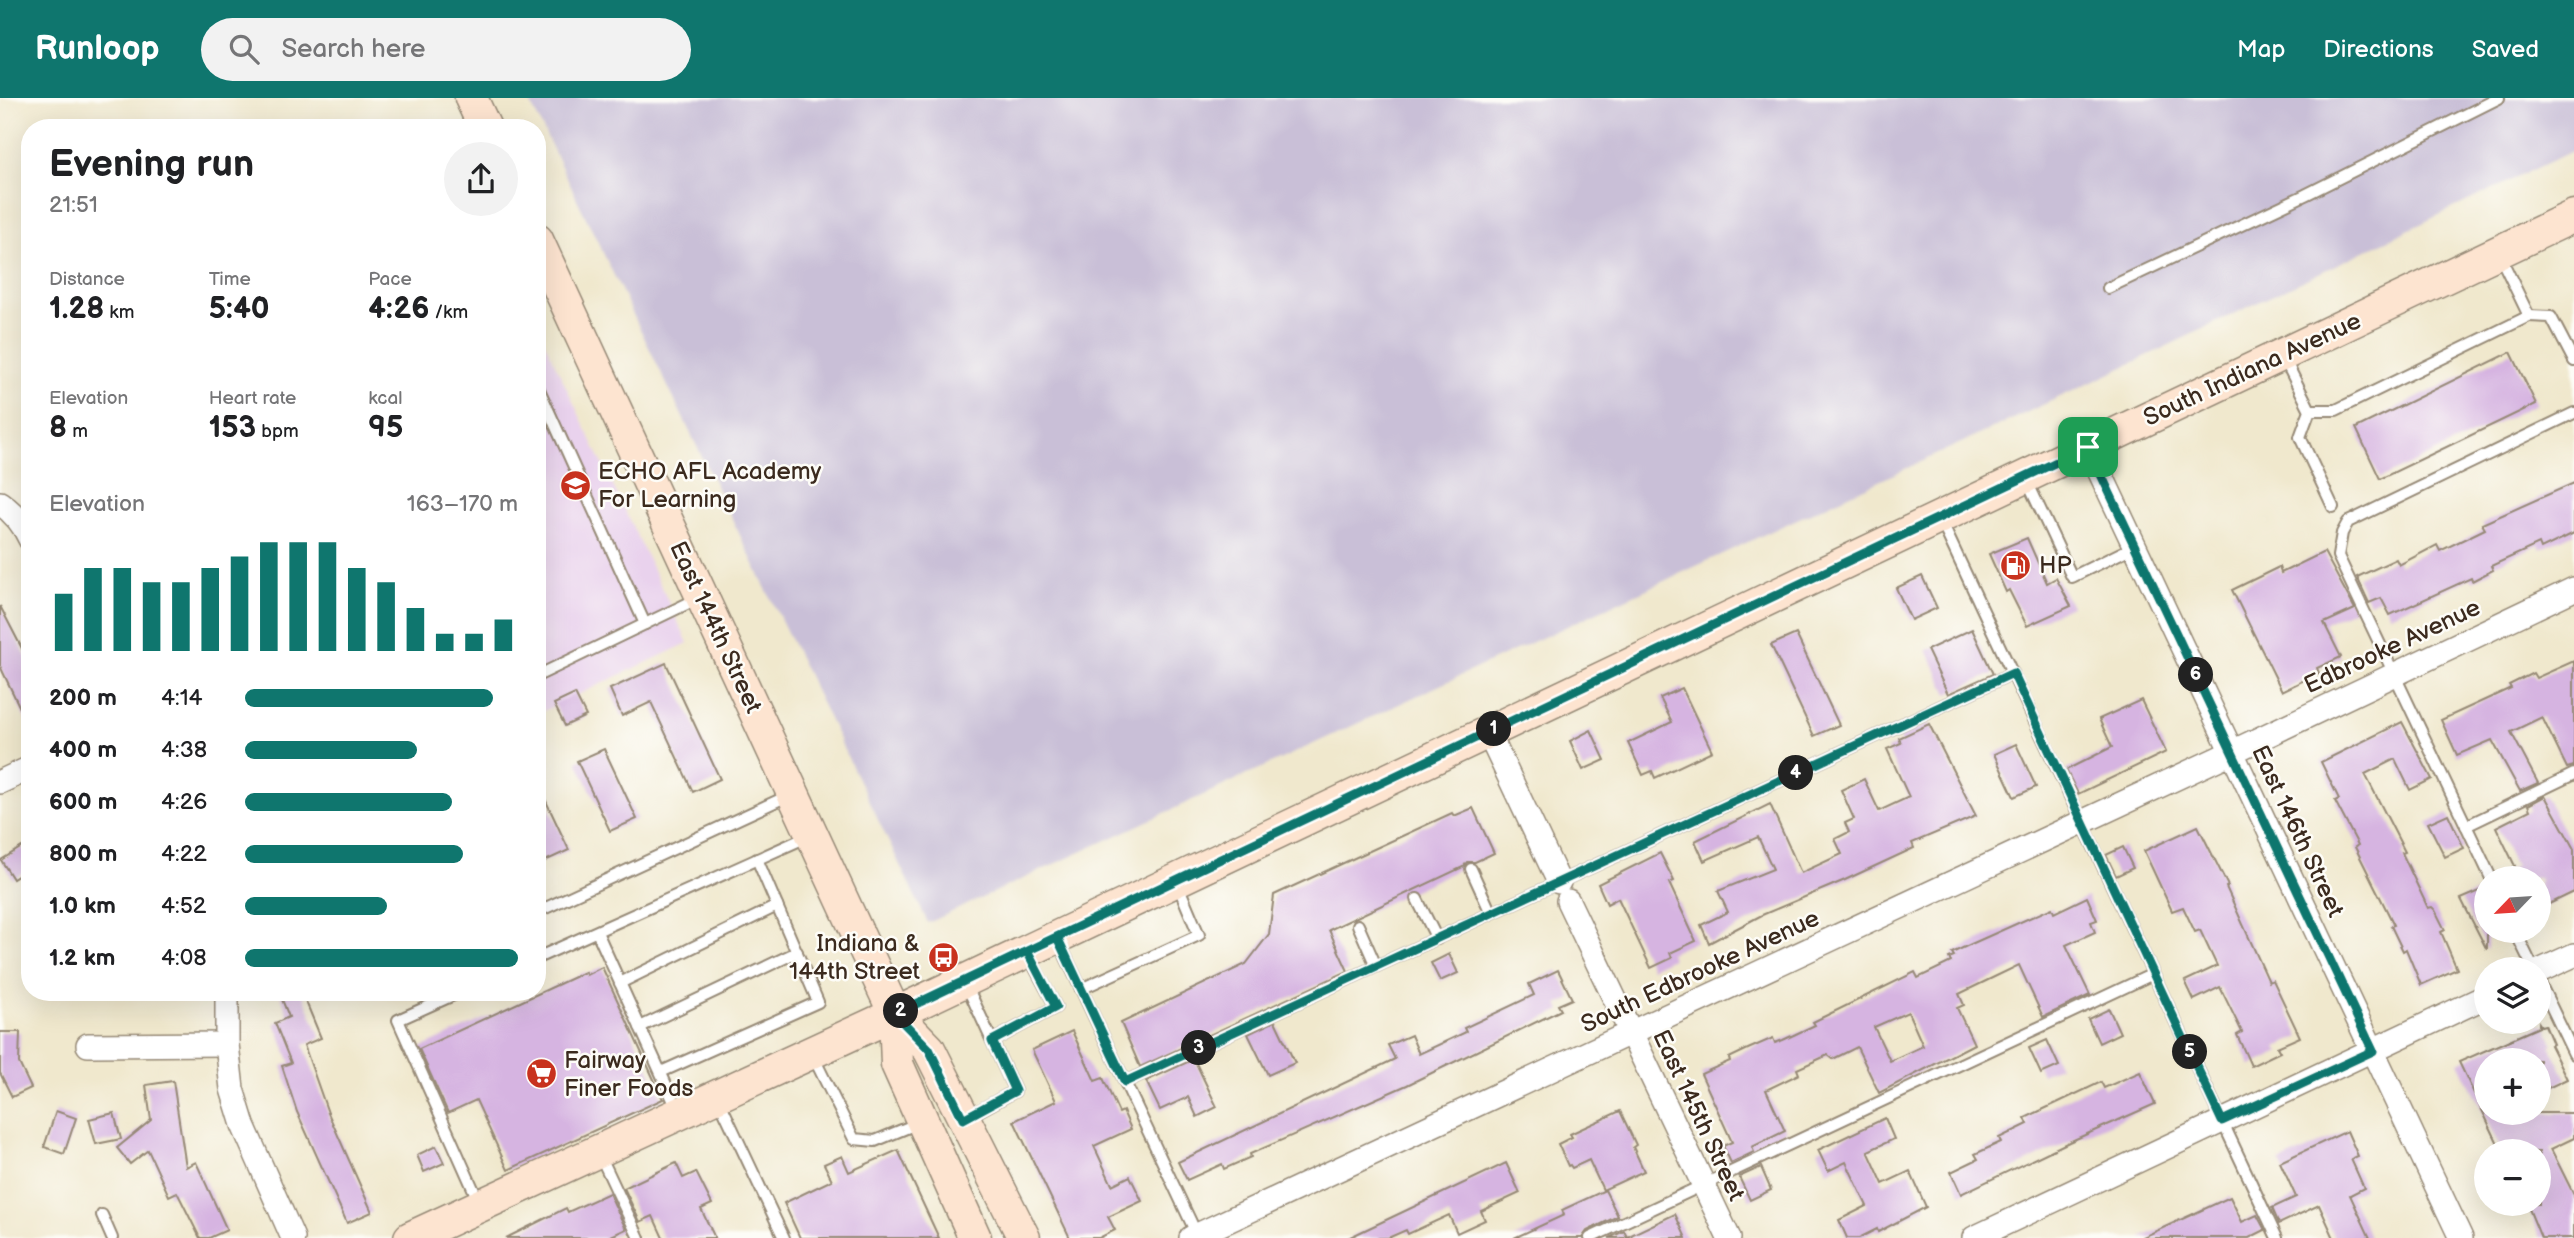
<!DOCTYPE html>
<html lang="en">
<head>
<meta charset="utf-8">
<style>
  :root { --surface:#fff; --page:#f2f2f2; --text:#202124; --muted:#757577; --accent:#0f766e }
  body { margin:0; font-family:"Balsamiq Sans",sans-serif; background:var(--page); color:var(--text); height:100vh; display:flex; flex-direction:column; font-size:26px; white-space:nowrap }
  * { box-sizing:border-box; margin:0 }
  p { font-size:23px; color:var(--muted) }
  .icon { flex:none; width:38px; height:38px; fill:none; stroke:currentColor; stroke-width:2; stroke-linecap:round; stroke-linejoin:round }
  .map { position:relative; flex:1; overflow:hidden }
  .sheet { position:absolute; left:21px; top:21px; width:525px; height:882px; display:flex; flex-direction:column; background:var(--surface); border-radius:28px; box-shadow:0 7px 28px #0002 }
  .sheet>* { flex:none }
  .needle { width:46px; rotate:245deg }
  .tools { position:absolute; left:2474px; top:768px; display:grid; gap:14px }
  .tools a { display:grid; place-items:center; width:77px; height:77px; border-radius:50%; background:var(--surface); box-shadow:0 7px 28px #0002; font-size:35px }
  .pin { position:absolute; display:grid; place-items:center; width:60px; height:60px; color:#fff; margin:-30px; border-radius:14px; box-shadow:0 4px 10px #0006 }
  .km { position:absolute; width:35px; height:35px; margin:-18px; border-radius:50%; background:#222; color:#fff; font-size:19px; line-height:35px; text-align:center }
  .round { display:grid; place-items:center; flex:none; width:74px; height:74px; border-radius:37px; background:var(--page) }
  .summary { display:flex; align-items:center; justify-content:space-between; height:119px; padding:0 28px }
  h1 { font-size:38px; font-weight:800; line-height:52px }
  .stats { display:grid; grid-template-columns:repeat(3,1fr); gap:10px; height:119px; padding:7px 28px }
  .stats div { display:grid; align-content:center }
  .stats b { font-size:30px; font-weight:800 }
  .stats small { font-size:19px; font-weight:400 }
  .stats p { font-size:19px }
  .chart { height:196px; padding:14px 28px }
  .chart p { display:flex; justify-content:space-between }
  .chart svg { width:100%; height:126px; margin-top:7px; stroke:var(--accent); stroke-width:6 }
  ul { padding:0 28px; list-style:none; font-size:23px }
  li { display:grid; grid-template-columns:112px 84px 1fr; align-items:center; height:52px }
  li i { height:18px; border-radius:9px; background:var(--accent) }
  header { display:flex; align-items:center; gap:42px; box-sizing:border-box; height:98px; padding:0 35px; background:var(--accent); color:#fff }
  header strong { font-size:33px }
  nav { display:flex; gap:38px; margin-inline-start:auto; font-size:24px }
  .search { width:490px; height:63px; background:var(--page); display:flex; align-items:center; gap:18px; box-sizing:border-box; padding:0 24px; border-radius:38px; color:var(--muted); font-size:26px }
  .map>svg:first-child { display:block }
</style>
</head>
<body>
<header>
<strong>Runloop</strong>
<div class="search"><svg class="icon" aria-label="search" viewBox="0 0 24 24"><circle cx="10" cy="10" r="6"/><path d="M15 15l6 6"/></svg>Search here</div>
<nav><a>Map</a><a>Directions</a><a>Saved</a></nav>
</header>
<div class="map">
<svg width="2574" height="1140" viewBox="0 0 2574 1140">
  <rect width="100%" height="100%" fill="#fdfcf7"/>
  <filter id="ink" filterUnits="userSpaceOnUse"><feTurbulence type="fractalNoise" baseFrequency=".0143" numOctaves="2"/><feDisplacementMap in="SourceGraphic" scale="14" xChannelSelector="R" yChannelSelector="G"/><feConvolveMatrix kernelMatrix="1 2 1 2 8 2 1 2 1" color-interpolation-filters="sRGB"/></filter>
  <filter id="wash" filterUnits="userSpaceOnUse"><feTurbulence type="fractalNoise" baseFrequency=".00686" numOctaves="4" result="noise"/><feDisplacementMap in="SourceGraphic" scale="28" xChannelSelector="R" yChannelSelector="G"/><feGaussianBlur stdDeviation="1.57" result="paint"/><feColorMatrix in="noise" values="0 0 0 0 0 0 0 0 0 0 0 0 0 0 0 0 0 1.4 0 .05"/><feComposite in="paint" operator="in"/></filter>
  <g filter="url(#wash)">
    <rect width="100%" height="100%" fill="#f0e8cd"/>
    <polygon fill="#e9d2ed" points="537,228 688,545 537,616"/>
    <polygon fill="#c9bfd7" points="528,0 2574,0 2574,52 2103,279 928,825"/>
    <g id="blocks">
      <g fill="#d6b4e1" fill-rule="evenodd">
        <polygon points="2511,254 2536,306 2380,381 2356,330"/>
        <polygon points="2574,385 2574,435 2541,451 2539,446 2491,468 2493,472 2472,483 2471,480 2390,517 2381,500 2369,505 2357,479 2396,461 2399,467 2437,447 2440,453 2485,431 2482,426"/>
        <polygon points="2027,440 2047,485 2056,480 2071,508 2027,528 2009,492 2006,494 1989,456"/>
        <polygon points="2324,454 2355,511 2324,525 2341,559 2317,570 2319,575 2282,593 2232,492 2279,469 2281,475"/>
        <polygon points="1922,478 1937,510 1911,522 1896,490"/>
        <polygon points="0,508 30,566 30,631 0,568"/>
        <polygon points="1972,531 1993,576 1948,596 1927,552"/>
        <polygon points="1796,536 1839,627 1814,638 1771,547"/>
        <polygon points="2574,563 2574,668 2567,670 2542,619 2511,634 2538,685 2520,693 2492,642 2457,657 2441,622 2511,590 2509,587 2533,575 2536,580"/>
        <polygon points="666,565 720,681 693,694 651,604 622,618 610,591"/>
        <polygon points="1682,590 1712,653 1655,680 1652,673 1643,677 1628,645 1672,624 1660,600"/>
        <polygon points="575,596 586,618 565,628 554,606"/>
        <polygon points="2141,602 2166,654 2078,696 2066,672 2112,649 2099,621"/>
        <polygon points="2402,624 2432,681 2410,692 2395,661 2365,676 2405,754 2402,755 2428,810 2432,809 2435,812 2445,832 2441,834 2457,871 2421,887 2406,851 2403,853 2391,828 2394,827 2355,749 2358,747 2335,703 2339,701 2321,664"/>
        <polygon points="1929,626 1976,718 1912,745 1914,750 1845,782 1762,817 1709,845 1701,827 1728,814 1718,793 1773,771 1758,739 1704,763 1695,743 1770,706 1801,775 1842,756 1835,741 1849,734 1845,725 1854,721 1841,692 1864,681 1879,713 1909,699 1887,651 1901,645 1899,640"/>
        <polygon points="1591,632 1605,662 1583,672 1570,643"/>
        <polygon points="2016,646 2036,689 2014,699 1994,656"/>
        <polygon points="604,651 637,721 610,733 577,663"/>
        <polygon points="537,684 569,752 543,764 537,751"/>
        <polygon points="2545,698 2574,751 2574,794 2539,811 2539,780 2499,780 2498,777 2515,768 2496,729 2530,712 2528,707"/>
        <polygon points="1473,710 1494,755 1475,764 1467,764 1463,769 1329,832 1348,873 1140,969 1121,925 1246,866 1269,836 1274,797 1452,715 1454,718"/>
        <polygon points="2448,716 2464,750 2445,759 2428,725"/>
        <polygon points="2198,728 2228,788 2226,789 2269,884 2273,882 2300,939 2277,949 2280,954 2251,968 2237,937 2242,934 2220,889 2194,902 2185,883 2217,868 2200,832 2195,834 2183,809 2172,813 2144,753"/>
        <polygon points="22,749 30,762 30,770 13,781 1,762"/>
        <polygon points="2123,749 2133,770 2116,778 2106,757"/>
        <polygon points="1660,755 1674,783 1669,785 1696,843 1670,855 1672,860 1651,870 1618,800 1607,806 1598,786"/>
        <polygon points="2487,790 2487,852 2461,801"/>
        <path d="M2087,799L2097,822L2091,824L2095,834L2066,847L2090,897L2043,919L2019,867L1986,883L1959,896L1964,907L1957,910L1974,946L1879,995L1857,949L1833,961L1828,957L1797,971L1799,976L1766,992L1785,1033L1752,1049L1754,1054L1731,1065L1723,1048L1732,1044L1701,976L1730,963L1729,960L1748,951L1773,940L1775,945L1783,942L1815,927L1813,924L1915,874L1918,880L1951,864L1949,860L1954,858L1952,855L1969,847L2052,810L2054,815ZM1908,914L1923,948L1890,963L1874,929Z"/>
        <polygon points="1449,856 1458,875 1440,883 1431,865"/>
        <polygon points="602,869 663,1001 508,1072 476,1002 448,1015 419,951 585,874 586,877"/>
        <polygon points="1558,872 1572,901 1558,907 1561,912 1407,987 1250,1056 1251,1059 1224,1071 1222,1066 1187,1082 1178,1064 1395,961 1388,947 1411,937 1419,956 1466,934 1464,930 1534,897 1529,886"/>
        <polygon points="279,894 302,894 321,940 304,947 328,1015 372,1114 347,1125 297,1014 282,968 291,965 275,925 289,919"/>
        <polygon points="2109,911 2120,935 2099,945 2088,921"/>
        <polygon points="1275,923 1295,965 1268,977 1248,936"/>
        <polygon points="2539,925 2541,928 2545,927 2553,946 2550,947 2567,981 2544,992 2539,982 2539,962 2487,962 2487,1015 2574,1015 2574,1040 2551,1051 2574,1097 2574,1140 2541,1140 2527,1106 2539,1106 2539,1054 2502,1054 2459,964 2539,929"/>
        <polygon points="1072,933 1095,983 1103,980 1119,1015 1123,1013 1131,1031 1094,1048 1112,1087 1130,1078 1142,1103 1108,1119 1115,1132 1099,1140 1070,1140 1014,1023 1056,1003 1032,952"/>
        <polygon points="0,934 20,934 19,965 31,990 12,999 0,975"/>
        <polygon points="2047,942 2059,968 2041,976 2029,950"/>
        <polygon points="1194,961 1217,1009 1197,1019 1188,999 1160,1012 1146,983"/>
        <polygon points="2140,974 2155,1006 2069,1044 1961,1096 1951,1074 1978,1061 1975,1056 2001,1044 1999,1040 2028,1026 2025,1020 2101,984 2104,990"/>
        <polygon points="173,983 186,1069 196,1064 227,1132 209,1140 200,1140 177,1094 169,1098 148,1052 130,1066 117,1050 151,1022 146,987"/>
        <polygon points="56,1013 76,1020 64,1056 44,1049"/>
        <polygon points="1620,1013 1636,1047 1633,1049 1644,1073 1603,1092 1589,1062 1572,1070 1570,1067 1568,1068 1558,1046 1572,1039 1570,1036"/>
        <polygon points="114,1015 121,1041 96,1046 89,1021"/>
        <polygon points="1885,1020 1894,1041 1868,1053 1883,1086 1910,1073 1926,1109 1878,1134 1877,1131 1859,1140 1847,1140 1839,1122 1867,1108 1846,1064 1828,1073 1818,1052"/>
        <polygon points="2347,1033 2358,1058 2351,1061 2364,1090 2350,1097 2370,1140 2334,1140 2319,1107 2279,1126 2272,1110 2296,1099 2280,1064"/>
        <polygon points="436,1048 444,1065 424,1074 417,1057"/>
        <polygon points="898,1052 939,1140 800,1140 784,1105 832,1082 824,1066 842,1058 849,1074"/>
        <polygon points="676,1065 683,1080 696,1074 712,1106 701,1111 715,1140 663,1140 653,1118 640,1124 624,1090"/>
        <polygon points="1506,1065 1520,1095 1481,1113 1485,1122 1457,1135 1449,1117 1408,1136 1406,1132 1388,1140 1348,1140"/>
        <polygon points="1761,1069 1771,1092 1750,1102 1739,1079"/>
        <polygon points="1605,1092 1618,1118 1587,1133 1582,1140 1514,1140 1564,1117 1562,1112"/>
        <polygon points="609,1095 626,1131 607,1140 506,1140 566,1110 568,1114"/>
        <polygon points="2230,1099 2242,1124 2257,1117 2265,1132 2249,1140 2141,1140"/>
        <polygon points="1675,1116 1686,1140 1609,1140 1624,1133 1627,1139"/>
      </g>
    </g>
  </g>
  <g filter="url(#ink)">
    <use href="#blocks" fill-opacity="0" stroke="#968976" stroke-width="2"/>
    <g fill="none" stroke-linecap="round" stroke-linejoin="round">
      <defs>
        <g id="lane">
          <polyline points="2108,190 2305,97 2499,0"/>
          <polyline points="2529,218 2551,219 2574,263"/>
          <polyline points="2284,260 2310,312 2300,339 2333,409"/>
          <polyline points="537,287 645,526"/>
          <polyline points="2310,312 2336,312 2529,218 2499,156"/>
          <polyline points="2026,381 2072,479 2135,448"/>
          <polyline points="1941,423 2277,1140"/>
          <polyline points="537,578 699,500"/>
          <polyline points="2466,728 2574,676"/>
          <polyline points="1471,771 1491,815"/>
          <polyline points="2491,780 2338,458 2342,435 2348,424 2574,315"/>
          <polyline points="1417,801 1437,841"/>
          <polyline points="537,814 792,696"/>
          <polyline points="1358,827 1376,868"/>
          <polyline points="2515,833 2534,872"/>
          <polyline points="597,834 678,1013"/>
          <polyline points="1058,842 1197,1137"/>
          <polyline points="537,860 809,738"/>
          <polyline points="2539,883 2574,956"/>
          <polyline points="965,884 1015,993 966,1020"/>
          <polyline points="620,885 777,808"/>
          <polyline points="1081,891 1199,837 1177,785"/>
          <polyline points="460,894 398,922 479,1104"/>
          <polyline points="640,929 797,854"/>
          <polyline points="992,943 1056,909 1027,855"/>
          <polyline points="812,956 854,1041 875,1043 921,1024"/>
          <polyline points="661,974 818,904 757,761"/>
          <polyline points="1125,984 2013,575"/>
          <polyline points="718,1000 784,1140"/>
          <polyline points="600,1057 639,1140"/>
          <polyline points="102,1117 112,1140"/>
          <polyline points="1590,1140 2153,876"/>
        </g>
        <g id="street">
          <polyline points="2088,349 2461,1140"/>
          <path d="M0,405C14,415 23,425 30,441"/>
          <polyline points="1488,634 1559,784"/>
          <polyline points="0,684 30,670"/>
          <polyline points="1568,803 1729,1140"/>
          <polyline points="2539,873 2574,857"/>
          <polyline points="227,894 227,946 232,991 243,1027 293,1140"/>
          <polyline points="88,947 227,946"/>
          <polyline points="1191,1140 2232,654 2574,491"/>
          <polyline points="1974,1140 2487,898"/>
        </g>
        <g id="secondary">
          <polyline points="471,0 485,30"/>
          <polyline points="537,142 895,916 929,951 1024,1140"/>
          <polyline points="895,916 897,966 975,1140"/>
          <polyline points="410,1140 895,916 2574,118"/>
        </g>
      </defs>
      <use href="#lane" stroke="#968976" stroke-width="14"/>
      <use href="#street" stroke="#968976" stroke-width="26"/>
      <use href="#secondary" stroke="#968976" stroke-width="35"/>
      <use href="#lane" stroke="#fff" stroke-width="10"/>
      <use href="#street" stroke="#fff" stroke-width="23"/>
      <use href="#secondary" stroke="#fde4d0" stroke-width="32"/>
    </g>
  </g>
  <g fill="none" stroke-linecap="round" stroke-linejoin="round" filter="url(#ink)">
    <defs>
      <polyline id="route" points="2088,349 1027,853 895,916 929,951 963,1021 1015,993 992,943 1056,909 1027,853 1057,839 1125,984 2013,575 2222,1023 2373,953 2088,349"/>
    </defs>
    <use href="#route" stroke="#fff" stroke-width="14"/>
    <use href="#route" stroke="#0f766e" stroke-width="9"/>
  </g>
  <defs>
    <symbol id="school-disc" viewBox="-11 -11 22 22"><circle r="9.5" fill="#c8321e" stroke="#fdfcf7"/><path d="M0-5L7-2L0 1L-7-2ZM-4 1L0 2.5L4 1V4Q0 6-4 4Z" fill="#fff"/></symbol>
    <symbol id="fuel-disc" viewBox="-11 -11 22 22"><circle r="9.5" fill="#c8321e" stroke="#fdfcf7"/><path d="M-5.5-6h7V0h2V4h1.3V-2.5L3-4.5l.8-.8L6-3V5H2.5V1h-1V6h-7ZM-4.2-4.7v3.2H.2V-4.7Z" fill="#fff"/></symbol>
    <symbol id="bus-disc" viewBox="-11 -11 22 22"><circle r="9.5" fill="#c8321e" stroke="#fdfcf7"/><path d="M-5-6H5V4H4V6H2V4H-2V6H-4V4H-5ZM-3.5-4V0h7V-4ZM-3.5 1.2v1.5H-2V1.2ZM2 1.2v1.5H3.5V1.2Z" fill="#fff"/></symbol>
    <symbol id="supermarket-disc" viewBox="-11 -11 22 22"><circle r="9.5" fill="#c8321e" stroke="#fdfcf7"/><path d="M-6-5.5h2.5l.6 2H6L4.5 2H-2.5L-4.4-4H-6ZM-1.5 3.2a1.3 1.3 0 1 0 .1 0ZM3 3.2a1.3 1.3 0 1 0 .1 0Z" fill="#fff"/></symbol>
  </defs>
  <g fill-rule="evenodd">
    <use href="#school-disc" x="558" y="370" width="35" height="35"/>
    <use href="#fuel-disc" x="1998" y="450" width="35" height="35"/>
    <use href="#bus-disc" x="926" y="842" width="35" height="35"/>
    <use href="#supermarket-disc" x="524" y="958" width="35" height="35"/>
  </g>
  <g text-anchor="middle" stroke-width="5" stroke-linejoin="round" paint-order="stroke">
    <g font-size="24" fill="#3b2a1e" stroke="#fdfcf7">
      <text transform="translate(2252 271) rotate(-25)" y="8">South Indiana Avenue</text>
      <text transform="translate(716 529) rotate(65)" y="8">East 144th Street</text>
      <text transform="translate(2392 548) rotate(-25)" y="8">Edbrooke Avenue</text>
      <text transform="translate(2298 733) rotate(65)" y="8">East 146th Street</text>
      <text transform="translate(1700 873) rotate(-25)" y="8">South Edbrooke Avenue</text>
      <text transform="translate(1699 1017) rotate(65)" y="8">East 145th Street</text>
    </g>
    <g font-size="24" fill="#3b2a1e" stroke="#fdfcf7" text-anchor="start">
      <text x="598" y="381">ECHO AFL Academy<tspan x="598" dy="28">For Learning</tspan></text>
      <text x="2039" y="475">HP</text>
      <text x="920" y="853" text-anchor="end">Indiana &amp;<tspan x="920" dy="28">144th Street</tspan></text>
      <text x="564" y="970">Fairway<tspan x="564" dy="28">Finer Foods</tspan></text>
    </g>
  </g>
</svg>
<div class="tools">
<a><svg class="needle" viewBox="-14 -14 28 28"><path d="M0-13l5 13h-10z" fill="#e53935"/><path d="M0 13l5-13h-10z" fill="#757577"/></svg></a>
<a><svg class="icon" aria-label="layers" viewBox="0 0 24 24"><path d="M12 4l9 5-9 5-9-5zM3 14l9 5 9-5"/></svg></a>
<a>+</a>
<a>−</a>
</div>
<div class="pin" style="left:2088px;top:349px;background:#1e9e55"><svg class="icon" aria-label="arrive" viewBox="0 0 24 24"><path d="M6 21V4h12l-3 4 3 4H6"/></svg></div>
<b class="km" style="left:1494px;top:631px">1</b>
<b class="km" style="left:901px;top:913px">2</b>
<b class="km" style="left:1199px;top:950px">3</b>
<b class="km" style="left:1796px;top:675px">4</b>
<b class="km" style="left:2190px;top:954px">5</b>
<b class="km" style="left:2196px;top:577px">6</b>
<section class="sheet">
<div class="summary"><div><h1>Evening run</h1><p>21:51</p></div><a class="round"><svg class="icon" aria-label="share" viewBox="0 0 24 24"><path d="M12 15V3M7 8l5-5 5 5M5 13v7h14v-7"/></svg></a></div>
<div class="stats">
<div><p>Distance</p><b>1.28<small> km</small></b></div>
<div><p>Time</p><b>5:40</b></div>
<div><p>Pace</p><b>4:26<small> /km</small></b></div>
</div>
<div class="stats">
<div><p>Elevation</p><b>8<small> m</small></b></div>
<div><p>Heart rate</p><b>153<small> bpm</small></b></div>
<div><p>kcal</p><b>95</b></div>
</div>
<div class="chart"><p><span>Elevation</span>163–170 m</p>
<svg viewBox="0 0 160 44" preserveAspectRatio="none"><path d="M5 44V24M15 44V15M25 44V15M35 44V20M45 44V20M55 44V15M65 44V11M75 44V6M85 44V6M95 44V6M105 44V15M115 44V20M125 44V29M135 44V38M145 44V38M155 44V33"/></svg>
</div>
<ul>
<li><b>200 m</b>4:14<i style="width:91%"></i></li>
<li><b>400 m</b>4:38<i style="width:63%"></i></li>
<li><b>600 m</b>4:26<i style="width:76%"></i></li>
<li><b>800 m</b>4:22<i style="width:80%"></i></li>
<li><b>1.0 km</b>4:52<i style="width:52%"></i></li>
<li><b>1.2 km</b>4:08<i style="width:100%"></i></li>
</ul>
</section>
</div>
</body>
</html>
